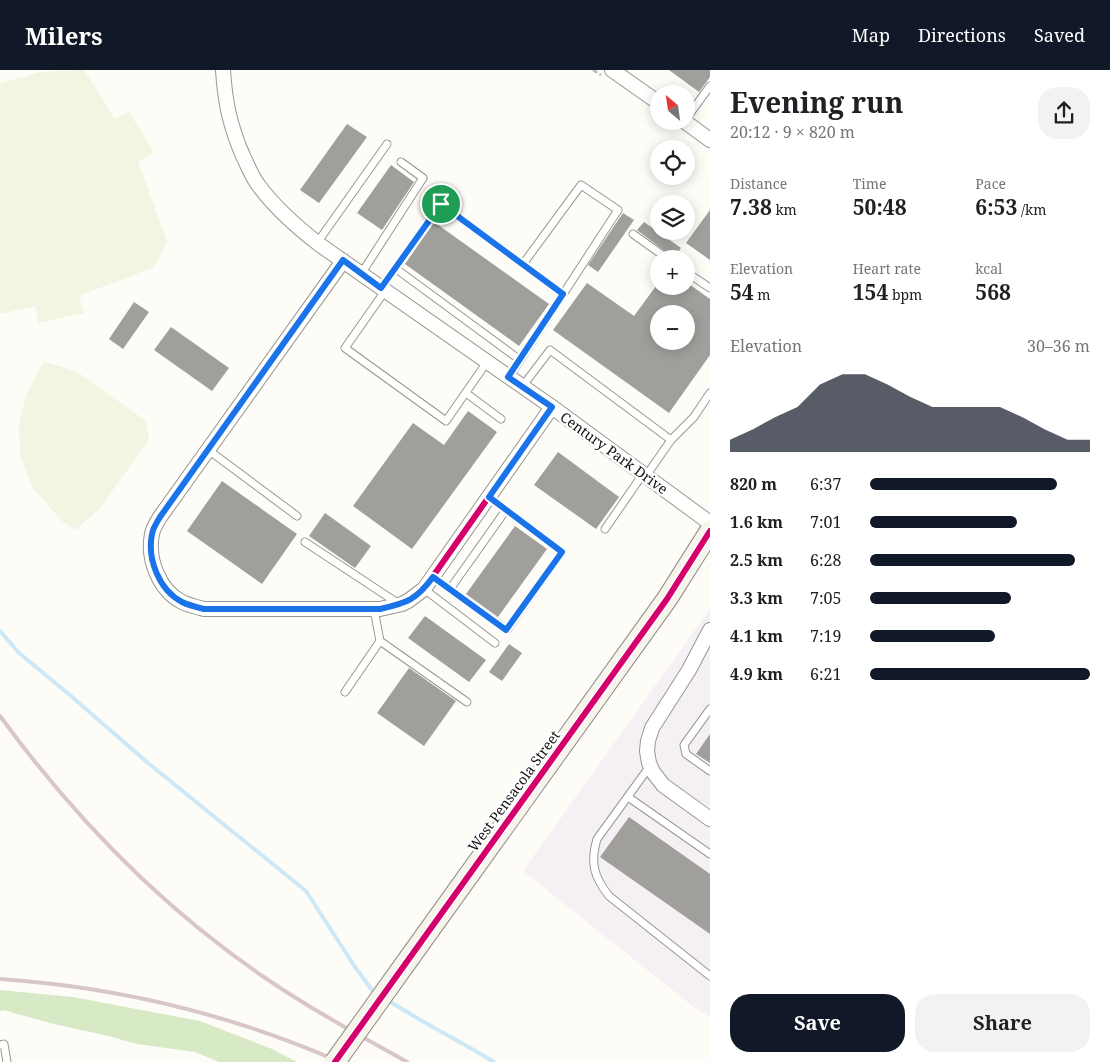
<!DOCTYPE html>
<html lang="en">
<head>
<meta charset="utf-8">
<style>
  :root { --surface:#fff; --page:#f2f2f2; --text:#202124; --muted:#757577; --accent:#111827 }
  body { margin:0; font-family:"Noto Serif",serif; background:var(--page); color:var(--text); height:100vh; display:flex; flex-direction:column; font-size:19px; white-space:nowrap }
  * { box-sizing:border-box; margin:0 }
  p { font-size:16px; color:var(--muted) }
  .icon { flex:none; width:28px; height:28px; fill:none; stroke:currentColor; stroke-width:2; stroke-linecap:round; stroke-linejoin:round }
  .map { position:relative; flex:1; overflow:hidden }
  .side { display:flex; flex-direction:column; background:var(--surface); width:400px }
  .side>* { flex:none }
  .needle { width:32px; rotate:331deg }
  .tools { position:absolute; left:650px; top:15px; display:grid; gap:10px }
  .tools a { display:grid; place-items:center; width:45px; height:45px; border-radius:50%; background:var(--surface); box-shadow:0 2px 12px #0003; font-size:25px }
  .pin { position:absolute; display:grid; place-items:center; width:42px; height:42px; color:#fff; margin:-21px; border:2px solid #fff; border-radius:50%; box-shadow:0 1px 5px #0007 }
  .round { display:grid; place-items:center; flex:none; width:52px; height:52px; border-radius:20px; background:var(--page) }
  .overview { display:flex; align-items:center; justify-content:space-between; height:85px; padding:0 20px }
  h1 { font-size:28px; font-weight:700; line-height:38px }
  .metrics { display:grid; grid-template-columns:repeat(3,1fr); gap:8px; height:85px; padding:5px 20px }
  .metrics div { display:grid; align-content:center }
  .metrics b { font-size:21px; font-weight:700 }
  .metrics small { font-size:14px; font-weight:400 }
  .metrics p { font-size:14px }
  .chart { height:140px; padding:10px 20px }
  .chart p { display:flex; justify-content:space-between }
  .chart svg { width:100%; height:90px; margin-top:5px; fill:var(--accent); opacity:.7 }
  .cta { display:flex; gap:10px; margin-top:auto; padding:10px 20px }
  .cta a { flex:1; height:58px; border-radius:20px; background:var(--accent); color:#fff; font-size:20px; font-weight:700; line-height:58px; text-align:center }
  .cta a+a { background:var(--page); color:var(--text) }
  ul { padding:0 20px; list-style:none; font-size:16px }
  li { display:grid; grid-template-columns:80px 60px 1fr; align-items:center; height:38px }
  li i { height:12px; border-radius:6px; background:var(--accent) }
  header { display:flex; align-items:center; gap:30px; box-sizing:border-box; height:70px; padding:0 25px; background:var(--accent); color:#fff }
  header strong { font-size:24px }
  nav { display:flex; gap:28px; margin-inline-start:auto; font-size:18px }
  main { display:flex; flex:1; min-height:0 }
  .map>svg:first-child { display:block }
</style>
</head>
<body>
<header>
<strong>Milers</strong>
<nav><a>Map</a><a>Directions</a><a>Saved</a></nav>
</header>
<main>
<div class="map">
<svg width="710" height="992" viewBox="0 0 710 992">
  <rect width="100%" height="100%" fill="#fdfcf7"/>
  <polygon fill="#f5f0f3" points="710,539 710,947 694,937 523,801"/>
  <polygon fill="#d8eac5" points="0,920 73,927 200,951 272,979 297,992 219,992 195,982 137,974 108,966 50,953 3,940 0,941"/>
  <g fill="#f0f6e1">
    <polygon points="84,0 115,49 129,42 154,83 138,92 167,171 154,197 79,226 84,243 38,253 36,236 0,244 0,13 41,2"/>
    <polygon points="44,292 76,301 146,351 149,370 99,439 75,460 62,451 33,418 20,385 19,355 26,324"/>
  </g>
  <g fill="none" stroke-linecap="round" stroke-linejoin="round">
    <g stroke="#cde8f7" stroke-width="4">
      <polyline points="0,561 19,583 71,626 148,693 306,821 355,897 372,920 376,923"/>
      <path d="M386,929C421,952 458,970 494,992"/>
    </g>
  </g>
  <g fill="#a19f9c" fill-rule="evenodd">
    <polygon points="669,0 710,0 710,7 699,22"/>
    <polygon points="347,54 367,67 319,133 300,120"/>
    <polygon points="391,95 414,112 382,160 357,143"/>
    <polygon points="710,140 710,190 686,173"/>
    <polygon points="623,143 634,150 598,202 588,195"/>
    <polygon points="434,152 549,234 519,276 405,194"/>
    <polygon points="644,152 681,178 674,188 637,160"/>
    <path d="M686,212L710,229V285L669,343L553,260L587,213L634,246L656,216H686ZM659,244H686V271H659Z"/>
    <polygon points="134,232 149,242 123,279 109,269"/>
    <polygon points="171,257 229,298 212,321 154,280"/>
    <polygon points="468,341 497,362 412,479 353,436 413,353 444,375"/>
    <polygon points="558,382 619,427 596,459 534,415"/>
    <polygon points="222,411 297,464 262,514 187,461"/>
    <polygon points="325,443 371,476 355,498 309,466"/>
    <polygon points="515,456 547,479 498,547 466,524"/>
    <polygon points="425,546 486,590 469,612 408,568"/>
    <polygon points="509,574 522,583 502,611 489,602"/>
    <polygon points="409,598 456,631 424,676 377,643"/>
    <polygon points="710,664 710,693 696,684"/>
    <polygon points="629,747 710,804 710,864 600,787"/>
  </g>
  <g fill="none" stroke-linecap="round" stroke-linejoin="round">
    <defs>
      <g id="service">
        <polyline points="686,49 710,16"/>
        <polyline points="633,164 668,189"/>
        <polyline points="317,173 387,74"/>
        <polyline points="395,198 520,290"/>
        <polyline points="686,202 710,218"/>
        <polyline points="361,204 423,108 401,92"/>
        <polyline points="381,218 441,134 563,224"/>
        <polyline points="385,221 345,278 446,351 487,292"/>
        <polyline points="509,307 618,140 581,115 523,194"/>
        <polyline points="522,317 550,280 671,370"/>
        <polyline points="466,323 501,349"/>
        <polyline points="207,379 297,446"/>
        <polyline points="646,406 671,370 694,347 710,323"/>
        <polyline points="605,459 643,404"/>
        <polyline points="305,472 399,534"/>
        <polyline points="433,507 507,560 562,482 489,427"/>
        <polyline points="424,519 495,573"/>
        <polyline points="450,519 506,440"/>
        <polyline points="374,539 380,571 467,632"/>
        <polyline points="345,622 380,571"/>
        <polyline points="710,639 684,675 686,684 710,701"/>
        <path d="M650,696L597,769C590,793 594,807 609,826L710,906"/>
        <polyline points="628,727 710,784"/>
        <polyline points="0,975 4,974 7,992"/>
      </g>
      <g id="minor">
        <path d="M223,0C225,32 230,56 243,86C248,96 252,107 259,116C276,139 298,158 320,175L552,337L710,453"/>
        <polyline points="612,0 659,33"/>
        <polyline points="684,51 710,70"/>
        <path d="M343,191L160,447C157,452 153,458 152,464C147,489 159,520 182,532C188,535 196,537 204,539H380L402,534L408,531L424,519L552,337"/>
        <polyline points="710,560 689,600 652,658 648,671 647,681 649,693 653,702 663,715 710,749"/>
      </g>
      <polyline id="secondary" points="410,887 667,529 710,461"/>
    </defs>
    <use href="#service" stroke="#979795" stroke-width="9"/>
    <use href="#minor" stroke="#979795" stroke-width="16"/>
    <use href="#secondary" stroke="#8e8d8b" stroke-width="22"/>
    <g stroke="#b9b9b8" stroke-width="2.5" stroke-dasharray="5 2.5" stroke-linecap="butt">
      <polyline points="593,0 601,5"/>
      <polyline points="665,51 672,57"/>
    </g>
    <use href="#service" stroke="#fffffe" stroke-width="7"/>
    <use href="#minor" stroke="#fffffe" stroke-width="14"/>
    <use href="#secondary" stroke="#f6f4eb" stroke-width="20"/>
    <g stroke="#d9c6c7" stroke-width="4">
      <path d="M0,646C81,757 179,855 296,928C332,951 370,971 407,992"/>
      <path d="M0,909C116,917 233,945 340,992"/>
    </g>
    <defs>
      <polyline id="secondary-bridge" points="335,992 410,887"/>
    </defs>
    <use href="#secondary-bridge" stroke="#8e8d8b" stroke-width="22" stroke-linecap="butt"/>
    <use href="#secondary-bridge" stroke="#f6f4eb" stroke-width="20"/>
    <defs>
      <g id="cycleway">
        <path d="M343,191L160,447C157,452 153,458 152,464C147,489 159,520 182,532C188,535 196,537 204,539H380L402,534L408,531L424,519L552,337"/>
        <polyline points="335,992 667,529 710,461"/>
      </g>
    </defs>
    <use href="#cycleway" stroke="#fff" stroke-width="9"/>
    <use href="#cycleway" stroke="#d6006c" stroke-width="6"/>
  </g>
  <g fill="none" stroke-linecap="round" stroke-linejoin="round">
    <defs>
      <path id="route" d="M441,134L563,224L508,307L552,337L489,427L562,482L506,560L433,507C416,530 407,533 380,539H204C196,537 188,535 182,532C159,520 147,489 152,464C153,458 157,452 160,447L343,190L381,218Z"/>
    </defs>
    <use href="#route" stroke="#fff" stroke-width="10"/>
    <use href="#route" stroke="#1a73e8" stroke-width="6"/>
  </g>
  <g text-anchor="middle" stroke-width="5" stroke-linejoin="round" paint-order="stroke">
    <g font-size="14" fill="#111" stroke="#fff">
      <text transform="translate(614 383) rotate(36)" y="5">Century Park Drive</text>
      <text transform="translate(514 721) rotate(-54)" y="5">West Pensacola Street</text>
    </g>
  </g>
</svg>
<div class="tools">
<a><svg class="needle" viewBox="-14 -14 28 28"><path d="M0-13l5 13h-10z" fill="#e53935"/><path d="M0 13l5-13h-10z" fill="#757577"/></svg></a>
<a><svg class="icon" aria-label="locate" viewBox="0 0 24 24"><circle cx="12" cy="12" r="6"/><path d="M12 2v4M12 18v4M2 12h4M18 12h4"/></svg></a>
<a><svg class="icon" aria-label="layers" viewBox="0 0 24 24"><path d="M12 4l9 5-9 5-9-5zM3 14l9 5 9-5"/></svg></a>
<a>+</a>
<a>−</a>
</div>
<div class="pin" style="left:441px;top:134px;background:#1e9e55"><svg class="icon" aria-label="arrive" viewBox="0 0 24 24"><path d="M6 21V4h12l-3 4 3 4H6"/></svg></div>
</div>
<section class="side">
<div class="overview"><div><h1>Evening run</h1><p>20:12 · 9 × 820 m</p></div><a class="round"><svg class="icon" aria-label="share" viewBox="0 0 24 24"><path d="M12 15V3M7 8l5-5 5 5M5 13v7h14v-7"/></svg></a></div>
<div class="metrics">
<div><p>Distance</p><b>7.38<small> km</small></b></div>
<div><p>Time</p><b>50:48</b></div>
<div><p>Pace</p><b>6:53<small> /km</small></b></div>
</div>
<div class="metrics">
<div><p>Elevation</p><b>54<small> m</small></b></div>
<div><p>Heart rate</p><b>154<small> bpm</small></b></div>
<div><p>kcal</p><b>568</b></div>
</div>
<div class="chart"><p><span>Elevation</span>30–36 m</p>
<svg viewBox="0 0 160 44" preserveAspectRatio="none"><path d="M0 44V38L10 33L20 27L30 22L40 11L50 6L60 6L70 11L80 17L90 22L100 22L110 22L120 22L130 27L140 33L150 38L160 38V44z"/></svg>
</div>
<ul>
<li><b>820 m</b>6:37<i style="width:85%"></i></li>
<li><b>1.6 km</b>7:01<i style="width:67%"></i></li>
<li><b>2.5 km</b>6:28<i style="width:93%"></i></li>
<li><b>3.3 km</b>7:05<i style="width:64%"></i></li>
<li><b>4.1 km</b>7:19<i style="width:57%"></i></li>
<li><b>4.9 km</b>6:21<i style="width:100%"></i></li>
</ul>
<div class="cta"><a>Save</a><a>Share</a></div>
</section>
</main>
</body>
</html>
